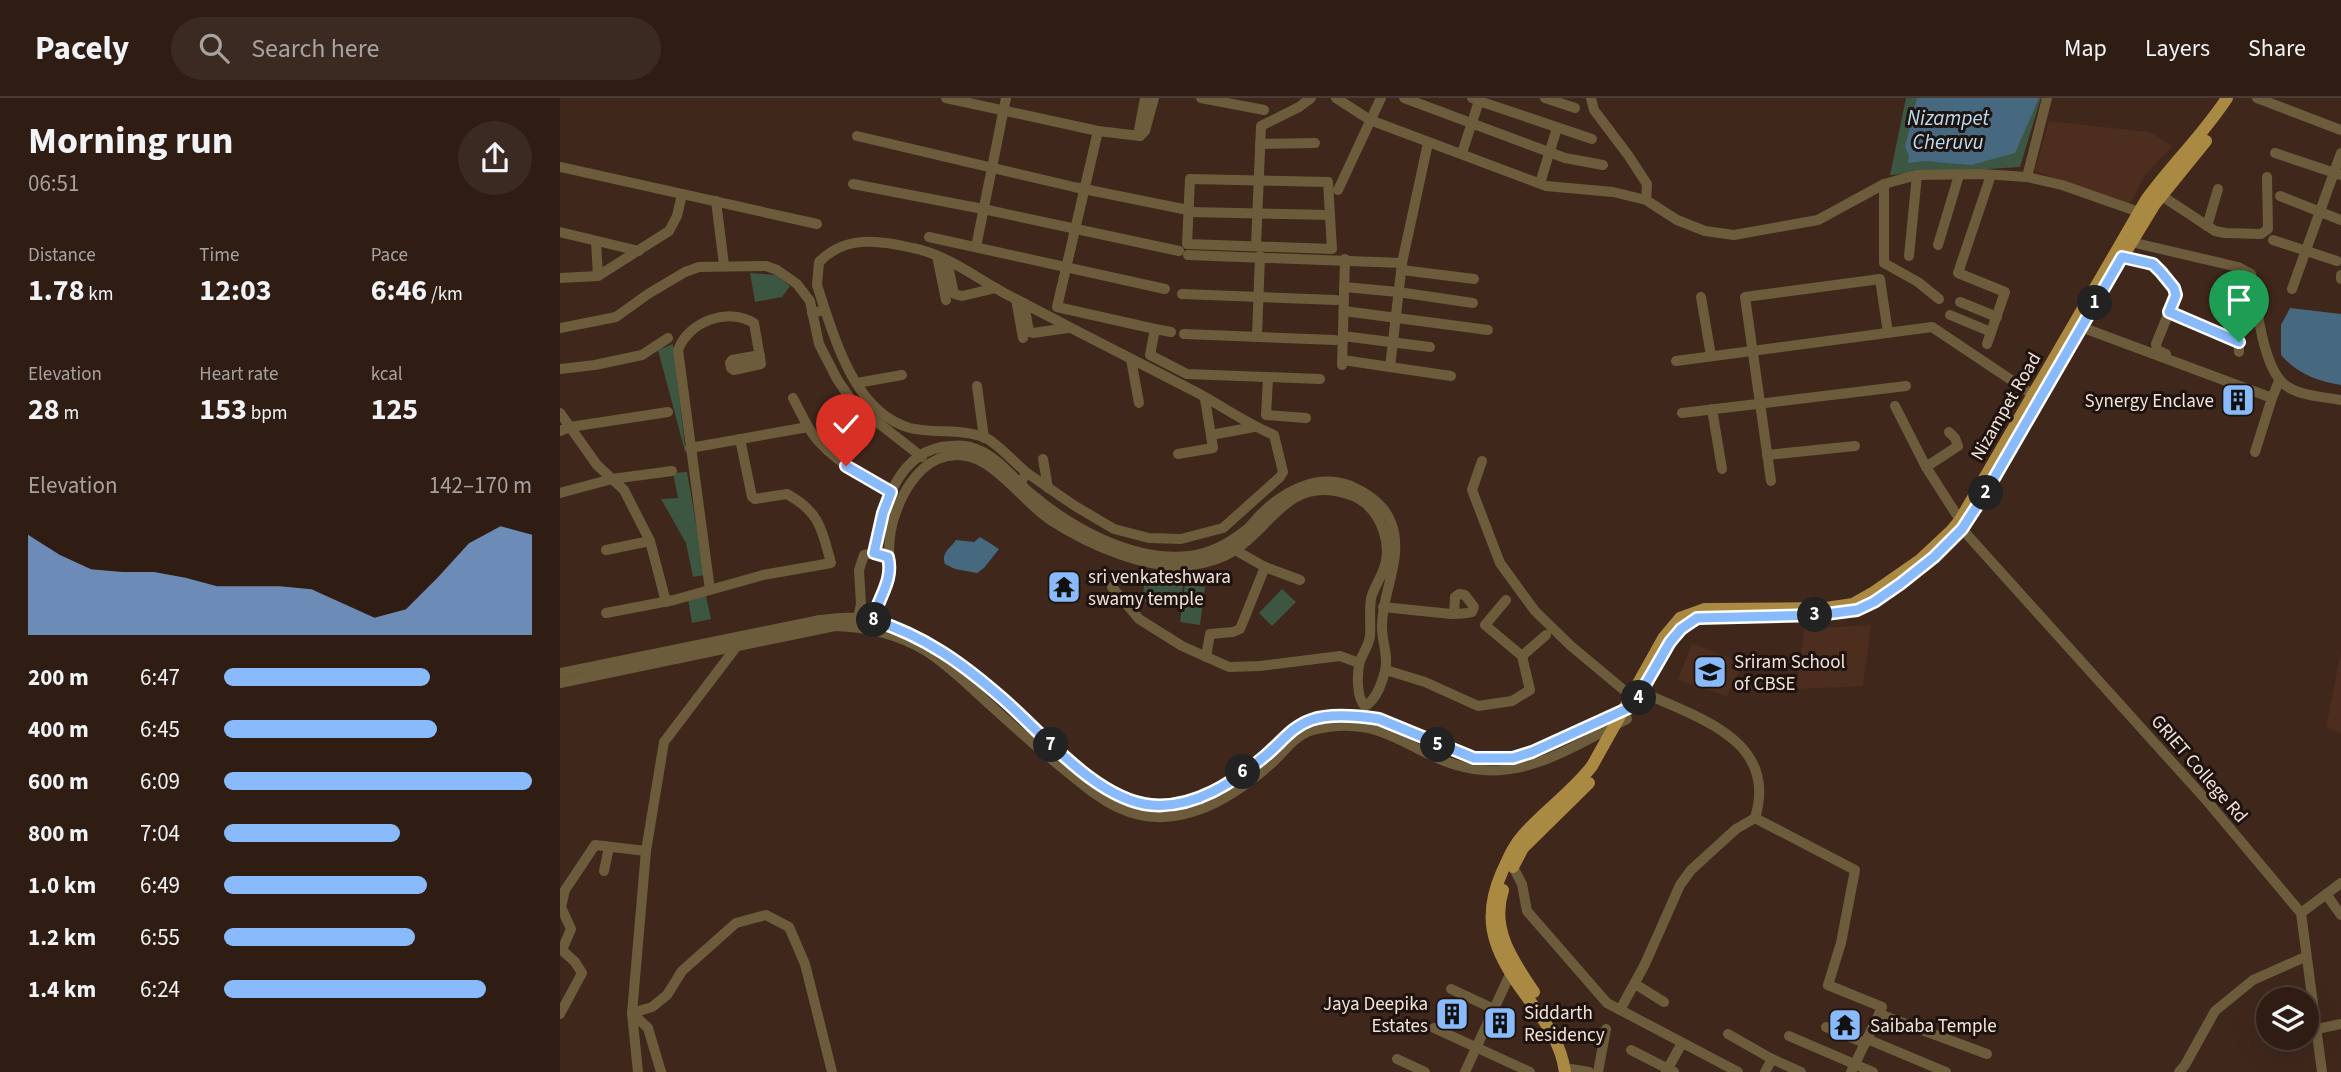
<!DOCTYPE html>
<html lang="en">
<head>
<meta charset="utf-8">
<style>
  :root { --surface:#2f1d14; --page:#3b2a22; --text:#f1f3f6; --muted:#a7a2a0; --line:#4a3b34; --accent:#88bafc }
  body { margin:0; font-family:"Source Sans 3",sans-serif; background:var(--page); color:var(--text); height:100vh; display:flex; flex-direction:column; font-size:26px; white-space:nowrap }
  * { box-sizing:border-box; margin:0 }
  p { font-size:23px; color:var(--muted) }
  .icon { flex:none; width:38px; height:38px; fill:none; stroke:currentColor; stroke-width:2; stroke-linecap:round; stroke-linejoin:round }
  .map { position:relative; flex:1; overflow:hidden }
  .side { display:flex; flex-direction:column; background:var(--surface); width:560px }
  .side>* { flex:none }
  .fabs { position:absolute; left:1696px; top:889px; display:grid; gap:14px }
  .fabs a { display:grid; place-items:center; width:63px; height:63px; border-radius:50%; background:var(--surface); box-shadow:0 7px 28px #0002,0 0 0 2px var(--line); font-size:35px }
  .pin { position:absolute; display:grid; place-items:center; width:60px; height:60px; color:#fff; margin:-72px -30px; border-radius:50% 50% 50% 0; rotate:-45deg; box-shadow:0 0 7px #0007 }
  .pin .icon { rotate:45deg }
  .km { position:absolute; width:35px; height:35px; margin:-18px; border-radius:50%; background:#222; color:#fff; font-size:19px; line-height:35px; text-align:center }
  .round { display:grid; place-items:center; flex:none; width:74px; height:74px; border-radius:37px; background:var(--page) }
  .head { display:flex; align-items:center; justify-content:space-between; height:119px; padding:0 28px }
  h1 { font-size:38px; font-weight:700; line-height:52px }
  .metrics { display:grid; grid-template-columns:repeat(3,1fr); gap:10px; height:119px; padding:7px 28px }
  .metrics div { display:grid; align-content:center }
  .metrics b { font-size:30px; font-weight:700 }
  .metrics small { font-size:19px; font-weight:400 }
  .metrics p { font-size:19px }
  .chart { height:196px; padding:14px 28px }
  .chart p { display:flex; justify-content:space-between }
  .chart svg { width:100%; height:126px; margin-top:7px; fill:var(--accent); opacity:.7 }
  ul { padding:0 28px; list-style:none; font-size:23px }
  li { display:grid; grid-template-columns:112px 84px 1fr; align-items:center; height:52px }
  li i { height:18px; border-radius:9px; background:var(--accent) }
  header { display:flex; align-items:center; gap:42px; box-sizing:border-box; height:98px; padding:0 35px; background:var(--surface); border-bottom:2px solid var(--line) }
  header strong { font-size:33px }
  nav { display:flex; gap:38px; margin-inline-start:auto; font-size:24px }
  .search { width:490px; height:63px; background:var(--page); display:flex; align-items:center; gap:18px; box-sizing:border-box; padding:0 24px; border-radius:38px; color:var(--muted); font-size:26px }
  main { display:flex; flex:1; min-height:0 }
  .map>svg:first-child { display:block }
</style>
</head>
<body>
<header>
<strong>Pacely</strong>
<div class="search"><svg class="icon" aria-label="search" viewBox="0 0 24 24"><circle cx="10" cy="10" r="6"/><path d="M15 15l6 6"/></svg>Search here</div>
<nav><a>Map</a><a>Layers</a><a>Share</a></nav>
</header>
<main>
<section class="side">
<div class="head"><div><h1>Morning run</h1><p>06:51</p></div><a class="round"><svg class="icon" aria-label="share" viewBox="0 0 24 24"><path d="M12 15V3M7 8l5-5 5 5M5 13v7h14v-7"/></svg></a></div>
<div class="metrics">
<div><p>Distance</p><b>1.78<small> km</small></b></div>
<div><p>Time</p><b>12:03</b></div>
<div><p>Pace</p><b>6:46<small> /km</small></b></div>
</div>
<div class="metrics">
<div><p>Elevation</p><b>28<small> m</small></b></div>
<div><p>Heart rate</p><b>153<small> bpm</small></b></div>
<div><p>kcal</p><b>125</b></div>
</div>
<div class="chart"><p><span>Elevation</span>142–170 m</p>
<svg viewBox="0 0 160 44" preserveAspectRatio="none"><path d="M0 44V9L10 16L20 21L30 22L40 22L50 24L60 27L70 27L80 27L90 28L100 33L110 38L120 35L130 24L140 12L150 6L160 9V44z"/></svg>
</div>
<ul>
<li><b>200 m</b>6:47<i style="width:67%"></i></li>
<li><b>400 m</b>6:45<i style="width:69%"></i></li>
<li><b>600 m</b>6:09<i style="width:100%"></i></li>
<li><b>800 m</b>7:04<i style="width:57%"></i></li>
<li><b>1.0 km</b>6:49<i style="width:66%"></i></li>
<li><b>1.2 km</b>6:55<i style="width:62%"></i></li>
<li><b>1.4 km</b>6:24<i style="width:85%"></i></li>
</ul>
</section>
<div class="map">
<svg width="1781" height="974" viewBox="0 0 1781 974">
  <rect width="100%" height="100%" fill="#3f271b"/>
  <g fill="#4c2d1e">
    <polygon points="1489,23 1589,34 1613,48 1585,77 1570,106 1475,73"/>
    <polygon points="1245,526 1258,530 1311,527 1303,588 1236,591"/>
    <polygon points="1132,545 1183,566 1167,598 1118,582"/>
    <polygon points="1781,553 1781,636 1766,629"/>
  </g>
  <g fill="#3c5642">
    <polygon points="1346,0 1481,0 1460,69 1330,77"/>
    <polygon points="190,175 216,177 230,188 222,199 195,204"/>
    <polygon points="113,246 126,357 98,252"/>
    <polygon points="127,374 145,477 133,479 126,445 101,401 118,400 113,375"/>
    <polygon points="585,482 623,487 620,509 582,503"/>
    <polygon points="625,486 645,489 640,527 620,524"/>
    <polygon points="722,491 736,504 712,528 699,515"/>
    <polygon points="146,498 151,521 132,525 128,501"/>
  </g>
  <g fill="#466980">
    <polygon points="1357,0 1479,0 1455,55 1411,67 1365,63 1348,65 1349,58 1345,49"/>
    <path d="M1730,210L1781,216V287C1757,283 1738,276 1721,257V227Z"/>
    <path d="M420,439L439,451L424,470L417,475L395,471L385,466C381,454 391,450 396,442L414,444Z"/>
  </g>
  <g fill="none" stroke-linecap="round" stroke-linejoin="round">
    <g stroke="#6c5c3c" stroke-width="10">
      <polyline points="386,0 538,33 580,38"/>
      <polyline points="641,0 704,12"/>
      <polyline points="776,0 810,22 986,88 1053,94 1086,102 1117,122 1145,133 1174,137 1258,122 1324,86 1357,77 1423,76 1467,79 1502,87 1579,114"/>
      <polyline points="844,0 1005,60 1043,67"/>
      <polyline points="921,0 919,3 1032,41"/>
      <polyline points="985,0 1015,10"/>
      <polyline points="1031,0 1034,12 1068,57 1087,86 1086,102"/>
      <polyline points="1697,0 1781,32"/>
      <polyline points="538,33 497,209 595,231"/>
      <polyline points="297,38 514,89 623,111"/>
      <polyline points="580,38 585,33 594,0"/>
      <polyline points="580,38 579,32 585,0"/>
      <polyline points="700,46 755,45"/>
      <polyline points="902,55 919,3 912,0"/>
      <polyline points="1715,55 1781,77"/>
      <polyline points="0,69 257,126"/>
      <polyline points="1467,79 1487,0"/>
      <polygon points="630,81 768,84 772,151 627,146"/>
      <polyline points="980,85 997,30"/>
      <polyline points="293,86 423,111 619,153"/>
      <polyline points="1324,86 1324,165 1358,184 1379,201"/>
      <polyline points="778,92 821,0"/>
      <polyline points="1602,98 1655,133 1665,135 1701,136 1708,131 1707,79"/>
      <polyline points="1720,98 1781,122"/>
      <polyline points="156,103 164,167"/>
      <polyline points="629,114 770,117"/>
      <polyline points="1647,128 1658,91"/>
      <polyline points="0,134 79,153"/>
      <polyline points="369,139 605,191"/>
      <polyline points="1713,142 1777,163"/>
      <polyline points="36,143 38,178"/>
      <path d="M1571,144L1678,169L1691,176C1697,205 1702,274 1728,289C1742,298 1764,299 1781,302"/>
      <polyline points="1378,147 1399,77"/>
      <polyline points="696,148 701,28 739,9 751,0"/>
      <polyline points="416,149 446,0"/>
      <polyline points="628,157 842,165 868,45"/>
      <polyline points="377,158 386,202"/>
      <polyline points="1349,158 1357,77"/>
      <path d="M1562,159C1585,165 1609,170 1616,197L1596,246L1597,252L1606,256"/>
      <polyline points="387,163 394,196 402,198 436,190"/>
      <polyline points="842,165 830,269 891,278"/>
      <polyline points="842,172 914,181"/>
      <polyline points="1781,177 1781,181"/>
      <polyline points="0,180 38,178 109,133 117,118 122,96"/>
      <polyline points="784,189 838,194 913,205"/>
      <polyline points="1732,191 1781,55"/>
      <polyline points="622,196 776,202"/>
      <polyline points="1141,199 1151,258"/>
      <polyline points="456,201 463,240"/>
      <polyline points="1400,204 1437,219"/>
      <polyline points="464,205 469,234 473,235 508,230"/>
      <path d="M265,212C280,256 300,316 350,330C375,336 402,330 426,340C438,346 456,366 467,375"/>
      <polyline points="784,213 928,232"/>
      <polyline points="1609,214 1679,244 1679,254"/>
      <path d="M252,215L265,212L257,187L259,164C285,137 319,142 353,150C387,157 415,179 444,195C507,228 571,261 634,293C661,307 685,325 714,337L723,374L720,379L663,430L621,441L589,440L554,431L515,408L467,375L460,385"/>
      <polyline points="1390,217 1431,234"/>
      <polyline points="1521,229 1712,300 1719,283"/>
      <polyline points="0,230 56,219 88,196 125,174 139,169 206,168 217,172 237,186 250,203 259,246 277,281 294,306 362,359"/>
      <polyline points="611,234 595,231 590,257 627,276 760,281"/>
      <polyline points="624,236 775,242"/>
      <polyline points="697,238 700,158"/>
      <polyline points="783,238 870,249"/>
      <polyline points="1427,246 1445,194 1398,175 1431,77"/>
      <polyline points="571,261 579,305"/>
      <polyline points="783,262 830,269"/>
      <polyline points="1116,263 1372,229 1481,302"/>
      <polyline points="782,267 785,161"/>
      <polyline points="0,271 35,267 82,257 108,240"/>
      <polyline points="708,280 706,317 746,320"/>
      <polyline points="297,285 342,277"/>
      <polyline points="417,288 424,340"/>
      <polyline points="1335,308 1366,369 1400,422 1402,431 1647,703 1741,815 1762,974"/>
      <polyline points="1152,311 1162,371"/>
      <polyline points="0,315 37,367 64,392 90,443 46,452"/>
      <polyline points="1122,315 1346,288"/>
      <path d="M248,329C267,361 301,375 331,394"/>
      <polyline points="0,333 10,329 108,314"/>
      <polyline points="651,337 694,329"/>
      <polyline points="130,350 248,329 233,300"/>
      <polyline points="1695,354 1712,300"/>
      <polyline points="618,356 653,350 645,301"/>
      <polyline points="1207,357 1295,348"/>
      <polyline points="483,361 488,390"/>
      <polyline points="922,363 912,392 940,465 975,513 1011,548 1077,603"/>
      <polyline points="1366,369 1398,348 1395,340 1389,334"/>
      <polyline points="1211,383 1185,199 1320,181 1328,235"/>
      <polyline points="0,395 52,381 112,373"/>
      <polyline points="90,443 106,504"/>
      <polyline points="675,452 705,469 740,482"/>
      <polyline points="552,489 579,521 622,548 669,569 700,568 780,558 799,565"/>
      <path d="M150,492L118,252C129,223 168,209 194,225L201,266L174,272L171,270L170,265L172,262L200,257"/>
      <path d="M823,509L891,516C898,516 905,516 912,514L914,509L905,497L899,496L895,499L894,516"/>
      <path d="M46,515L114,502L203,477L271,465C262,432 260,414 227,396L195,401L192,399L180,341"/>
      <path d="M296,529L301,506L299,472L304,457L314,455C322,411 337,351 390,348C400,347 407,347 416,351C438,359 453,380 469,394C511,430 572,464 629,458C649,456 670,445 686,432C691,428 695,422 700,417C724,393 757,375 791,388C809,396 826,408 832,427C843,461 823,492 822,526C821,542 829,557 825,573C822,585 816,602 805,608C796,600 797,574 800,563C803,555 809,547 810,538C811,526 809,514 811,501C813,490 822,479 825,467C831,446 822,419 805,405C797,398 786,395 776,393C726,384 710,430 675,452C663,460 646,465 631,467C587,473 528,446 492,423C457,401 426,341 378,361C357,370 343,394 336,414C331,427 329,442 329,455C329,462 331,469 330,476C328,487 321,495 317,505C314,513 313,523 311,531"/>
      <polyline points="962,558 986,537"/>
      <polyline points="646,559 650,536 673,534 680,531 705,469"/>
      <polyline points="826,572 865,584 918,608 952,603 970,592 962,558 925,527 946,502"/>
      <path d="M0,575L260,522C277,520 295,518 312,522C392,538 453,615 513,665C533,680 551,697 575,704C623,717 670,688 705,658C720,645 731,630 750,623C769,615 799,618 819,621L914,660H953L972,654L1073,608"/>
      <path d="M0,585L275,528C307,529 338,536 366,553C388,567 407,586 427,604C454,629 482,654 511,677C526,689 541,702 559,710C615,736 670,702 712,665C724,654 735,637 753,632C827,613 851,661 914,671C969,680 1020,645 1067,621"/>
      <path d="M1082,594C1138,620 1219,642 1195,720L1295,772L1281,845L1268,887L1322,909L1319,916"/>
      <polyline points="953,769 962,786 967,813 1047,905 1178,974"/>
      <polyline points="44,773 49,749"/>
      <polyline points="1766,796 1781,817"/>
      <polyline points="1741,815 1781,785"/>
      <polyline points="1075,886 1104,904"/>
      <polyline points="891,891 934,911"/>
      <polyline points="1060,912 1085,866 1120,787 1131,772 1176,731 1195,720"/>
      <polyline points="72,915 92,909 107,897 122,873 176,825 206,817 229,829 245,866 272,974"/>
      <polyline points="72,915 88,930 101,974"/>
      <polyline points="0,916 22,875 15,864 2,852 11,831 1,809 5,792 35,747 86,753"/>
      <polyline points="1266,929 1305,945"/>
      <polyline points="874,930 970,974"/>
      <polyline points="1757,931 1781,926"/>
      <polyline points="1168,936 1212,961 1241,974"/>
      <polyline points="1229,938 1313,974"/>
      <polyline points="1307,941 1319,916 1427,956"/>
      <polyline points="1071,952 1114,974"/>
      <polyline points="837,961 865,974"/>
      <polyline points="1011,971 1029,974"/>
      <polyline points="78,974 72,915 86,753 104,644 177,548"/>
      <polyline points="905,974 951,874"/>
      <polyline points="1038,974 1046,931"/>
      <polyline points="1106,974 1122,945"/>
      <polyline points="1205,974 1212,961"/>
      <polyline points="1291,974 1307,941 1386,974"/>
      <polyline points="1619,974 1625,967 1655,913 1693,882 1745,859"/>
    </g>
    <g stroke="#aa8943" stroke-width="12">
      <polyline points="1556,170 1595,106 1646,43"/>
      <polyline points="1416,409 1452,350"/>
      <path d="M1108,548C1117,534 1128,522 1145,520"/>
      <polyline points="953,769 963,750 1029,685"/>
      <path d="M943,792C930,831 953,863 974,894"/>
      <path d="M1005,974C1000,938 977,914 957,885C931,847 923,817 942,774C948,761 953,748 963,737C985,712 1012,694 1032,668L1104,539L1120,520L1145,511L1266,510L1293,506L1314,494L1360,462L1391,433L1400,422L1586,102C1612,66 1643,37 1667,0"/>
    </g>
  </g>
  <g fill="none" stroke-linecap="round" stroke-linejoin="round">
    <defs>
      <path id="route" d="M286,368L331,394L323,415L314,455L328,459C334,483 318,499 313,522C365,538 403,566 443,601C483,636 537,702 591,707C634,711 674,684 705,658C721,645 731,629 751,622C770,615 799,618 819,621L914,660H953L972,654L1073,608L1110,544L1121,531L1137,520L1258,517L1297,512L1314,504L1340,486L1374,459L1402,431L1426,394L1562,159L1593,166L1601,174L1614,190L1616,197L1609,214L1679,244"/>
    </defs>
    <use href="#route" stroke="#fff" stroke-width="14"/>
    <use href="#route" stroke="#88bafc" stroke-width="9"/>
  </g>
  <defs>
    <symbol id="building-square" viewBox="-11 -11 22 22"><rect x="-9" y="-9" width="18" height="18" rx="4" fill="#88bafc" stroke="#1e130e"/><path d="M-4-6H4V6H1V3H-1V6H-4ZM-2.5-4.3h1.7v1.8h-1.7ZM.8-4.3h1.7v1.8H.8ZM-2.5-1h1.7V.8h-1.7ZM.8-1h1.7V.8H.8Z" fill="#111"/></symbol>
    <symbol id="temple-square" viewBox="-11 -11 22 22"><rect x="-9" y="-9" width="18" height="18" rx="4" fill="#88bafc" stroke="#1e130e"/><path d="M0-6L5-2H3V0L6.5 2.5H4V6H1.5V3h-3V6H-4V2.5H-6.5L-3 0V-2H-5Z" fill="#111"/></symbol>
    <symbol id="school-square" viewBox="-11 -11 22 22"><rect x="-9" y="-9" width="18" height="18" rx="4" fill="#88bafc" stroke="#1e130e"/><path d="M0-5L7-2L0 1L-7-2ZM-4 1L0 2.5L4 1V4Q0 6-4 4Z" fill="#111"/></symbol>
  </defs>
  <g fill-rule="evenodd">
    <use href="#building-square" x="1659" y="283" width="38" height="38"/>
    <use href="#temple-square" x="485" y="470" width="38" height="38"/>
    <use href="#school-square" x="1131" y="555" width="38" height="38"/>
    <use href="#building-square" x="873" y="897" width="38" height="38"/>
    <use href="#building-square" x="921" y="906" width="38" height="38"/>
    <use href="#temple-square" x="1266" y="908" width="38" height="38"/>
  </g>
  <g text-anchor="middle" stroke-width="6" stroke-linejoin="round" paint-order="stroke">
    <g font-size="19" fill="#f4e3db" stroke="#1e130e" text-anchor="start">
      <text x="1654" y="309" text-anchor="end">Synergy Enclave</text>
      <text x="528" y="485">sri venkateshwara<tspan x="528" dy="22">swamy temple</tspan></text>
      <text x="1174" y="570">Sriram School<tspan x="1174" dy="22">of CBSE</tspan></text>
      <text x="868" y="912" text-anchor="end">Jaya Deepika<tspan x="868" dy="22">Estates</tspan></text>
      <text x="964" y="921">Siddarth<tspan x="964" dy="22">Residency</tspan></text>
      <text x="1310" y="934">Saibaba Temple</text>
    </g>
    <g font-size="19" fill="#f4e3db" stroke="#1e130e">
      <text transform="translate(1445 308) rotate(-60)" y="7">Nizampet Road</text>
      <text transform="translate(1640 670) rotate(49)" y="7">GRIET College Rd</text>
    </g>
    <g font-size="21" font-style="italic" fill="#b9ddf5" stroke="#1e130e">
      <text x="1388" y="27">Nizampet<tspan x="1388" dy="24">Cheruvu</tspan></text>
    </g>
  </g>
</svg>
<div class="fabs">
<a><svg class="icon" aria-label="layers" viewBox="0 0 24 24"><path d="M12 4l9 5-9 5-9-5zM3 14l9 5 9-5"/></svg></a>
</div>
<div class="pin" style="left:1679px;top:244px;background:#1e9e55"><svg class="icon" aria-label="arrive" viewBox="0 0 24 24"><path d="M6 21V4h12l-3 4 3 4H6"/></svg></div>
<div class="pin" style="left:286px;top:368px;background:#d93025"><svg class="icon" aria-label="check" viewBox="0 0 24 24"><path d="M5 12l5 5 9-10"/></svg></div>
<b class="km" style="left:1535px;top:205px">1</b>
<b class="km" style="left:1426px;top:395px">2</b>
<b class="km" style="left:1255px;top:517px">3</b>
<b class="km" style="left:1079px;top:600px">4</b>
<b class="km" style="left:878px;top:647px">5</b>
<b class="km" style="left:683px;top:674px">6</b>
<b class="km" style="left:491px;top:647px">7</b>
<b class="km" style="left:314px;top:522px">8</b>
</div>
</main>
</body>
</html>
